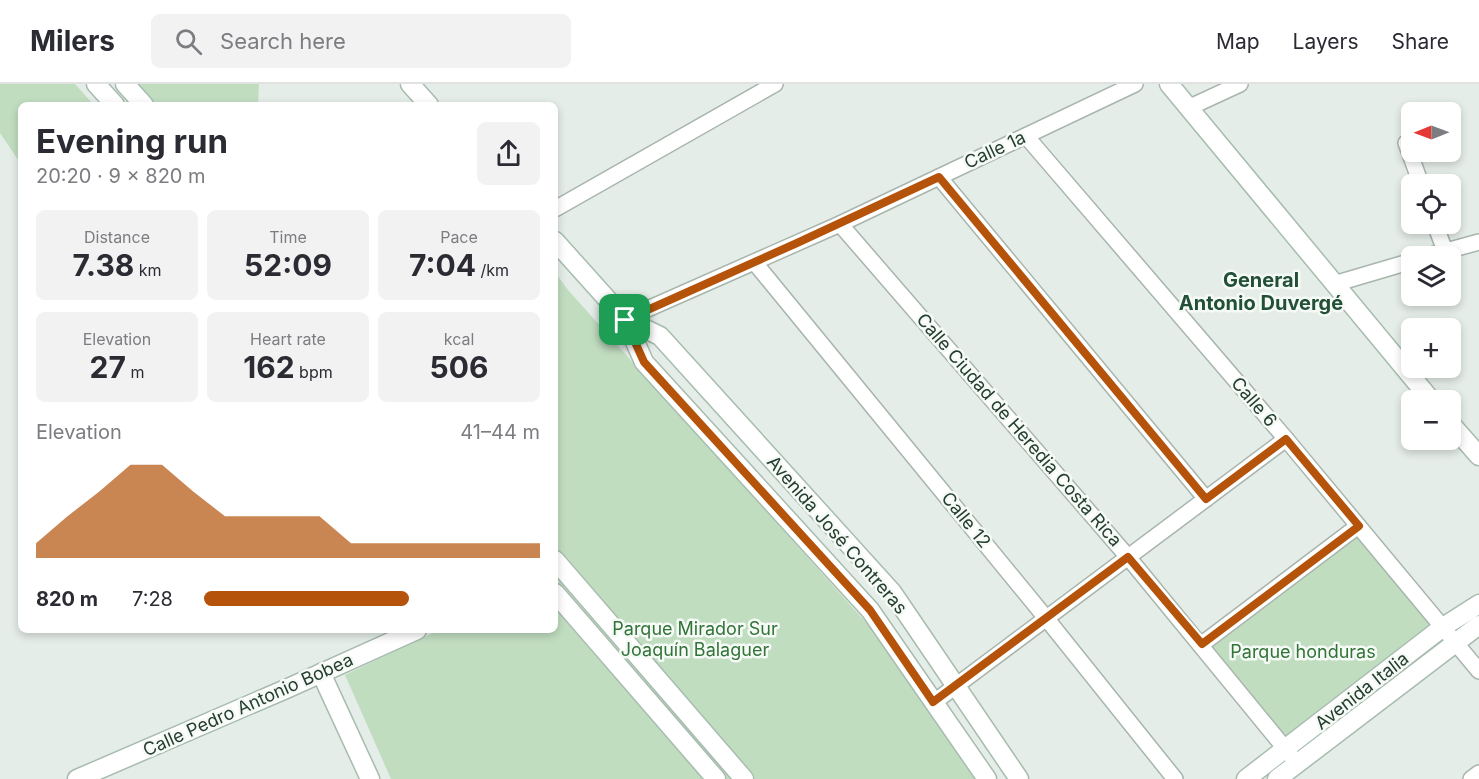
<!DOCTYPE html>
<html lang="en">
<head>
<meta charset="utf-8">
<style>
  :root { --surface:#fff; --page:#f2f2f3; --text:#2b2b33; --muted:#7c7c81; --line:#e1e1e2; --accent:#b45309 }
  body { margin:0; font-family:Inter,sans-serif; background:var(--page); color:var(--text); height:100vh; display:flex; flex-direction:column; font-size:22px; white-space:nowrap }
  * { box-sizing:border-box; margin:0 }
  p { font-size:20px; color:var(--muted) }
  .icon { flex:none; width:33px; height:33px; fill:none; stroke:currentColor; stroke-width:2; stroke-linecap:round; stroke-linejoin:round }
  .map { position:relative; flex:1; overflow:hidden }
  .details { position:absolute; left:18px; top:18px; width:540px; height:531px; display:flex; flex-direction:column; background:var(--surface); border-radius:9px; box-shadow:0 3px 9px #0003 }
  .details>* { flex:none }
  .needle { width:39px; rotate:269deg }
  .buttons { position:absolute; left:1401px; top:18px; display:grid; gap:12px }
  .buttons a { display:grid; place-items:center; width:60px; height:60px; border-radius:9px; background:var(--surface); box-shadow:0 3px 9px #0003; font-size:30px }
  .pin { position:absolute; display:grid; place-items:center; width:51px; height:51px; color:#fff; margin:-26px; border-radius:12px; box-shadow:0 3px 9px #0006 }
  .round { display:grid; place-items:center; flex:none; width:63px; height:63px; border-radius:9px; background:var(--page) }
  .overview { display:flex; align-items:center; justify-content:space-between; height:102px; padding:0 18px }
  h1 { font-size:33px; font-weight:700; line-height:45px }
  .stats { display:grid; grid-template-columns:repeat(3,1fr); gap:9px; height:102px; padding:6px 18px }
  .stats div { display:grid; align-content:center; border-radius:9px; background:var(--page); text-align:center }
  .stats b { font-size:30px; font-weight:700 }
  .stats small { font-size:16px; font-weight:400 }
  .stats p { font-size:16px }
  .chart { height:168px; padding:12px 18px }
  .chart p { display:flex; justify-content:space-between }
  .chart svg { width:100%; height:108px; margin-top:6px; fill:var(--accent); opacity:.7 }
  ul { padding:0 18px; list-style:none; font-size:20px }
  li { display:grid; grid-template-columns:96px 72px 1fr; align-items:center; height:45px }
  li i { height:15px; border-radius:8px; background:var(--accent) }
  header { display:flex; align-items:center; gap:36px; box-sizing:border-box; height:84px; padding:0 30px; background:var(--surface); border-bottom:2px solid var(--line) }
  header strong { font-size:28px }
  nav { display:flex; gap:33px; margin-inline-start:auto; font-size:21px }
  .search { width:420px; height:54px; background:var(--page); display:flex; align-items:center; gap:15px; box-sizing:border-box; padding:0 21px; border-radius:9px; color:var(--muted); font-size:22px }
  .map>svg:first-child { display:block }
</style>
</head>
<body>
<header>
<strong>Milers</strong>
<div class="search"><svg class="icon" aria-label="search" viewBox="0 0 24 24"><circle cx="10" cy="10" r="6"/><path d="M15 15l6 6"/></svg>Search here</div>
<nav><a>Map</a><a>Layers</a><a>Share</a></nav>
</header>
<div class="map">
<svg width="1479" height="695" viewBox="0 0 1479 695">
  <rect width="100%" height="100%" fill="#e5ede8"/>
  <g fill="#c1ddc0">
    <polygon points="0,0 75,0 94,21 21,21 21,80 0,49"/>
    <polygon points="137,0 259,0 258,21 155,21"/>
    <polygon points="555,188 568,206 870,543 977,695 391,695 345,591 439,546 555,546 555,491 571,483 555,465"/>
    <polygon points="1358,442 1443,543 1286,666 1202,560"/>
  </g>
  <g fill="none" stroke-linecap="round" stroke-linejoin="round">
    <defs>
      <g id="street">
        <polyline points="1188,24 1240,0"/>
        <polyline points="1026,52 1286,355 1479,587"/>
        <polyline points="1406,59 1421,100"/>
        <polyline points="939,93 1206,415"/>
        <polyline points="555,125 775,0"/>
        <polyline points="840,140 1128,473 1292,673"/>
        <polyline points="1435,140 1445,167"/>
        <polyline points="1428,172 1479,158"/>
        <polyline points="755,179 1046,534 1175,695"/>
        <polyline points="1334,200 1412,177"/>
        <polyline points="625,235 840,140 1135,0"/>
        <polyline points="1202,560 1358,442"/>
        <polyline points="933,619 1286,355"/>
        <polyline points="1471,695 1479,689"/>
      </g>
      <g id="secondary">
        <polyline points="96,0 115,21"/>
        <polyline points="125,0 144,21"/>
        <polyline points="410,0 429,21"/>
        <polyline points="1169,0 1431,316"/>
        <polyline points="555,157 625,235 644,278 870,526 987,695"/>
        <polyline points="625,235 660,252 892,508 1019,695"/>
        <polyline points="1450,339 1479,372"/>
        <polyline points="555,476 744,695"/>
        <polyline points="555,509 716,695"/>
        <polyline points="321,589 370,695"/>
        <polyline points="77,695 286,605 417,546"/>
        <polyline points="1246,695 1443,543 1479,520"/>
        <polyline points="1277,695 1479,541"/>
      </g>
    </defs>
    <use href="#street" stroke="#a8b5ad" stroke-width="18"/>
    <use href="#secondary" stroke="#a7bcaf" stroke-width="21"/>
    <use href="#street" stroke="#fff" stroke-width="15"/>
    <use href="#secondary" stroke="#fff" stroke-width="18"/>
  </g>
  <g fill="none" stroke-linecap="round" stroke-linejoin="round">
    <defs>
      <polygon id="route" points="939,93 1206,415 1286,355 1359,442 1202,560 1128,473 933,618 870,526 644,278 625,236 797,159"/>
    </defs>
    <use href="#route" stroke="#fff" stroke-width="12"/>
    <use href="#route" stroke="#b45309" stroke-width="8"/>
  </g>
  <g text-anchor="middle" stroke-width="5" stroke-linejoin="round" paint-order="stroke">
    <g font-size="18" fill="#253e30" stroke="#f6faf7">
      <text transform="translate(995 66) rotate(-25)" y="6">Calle 1a</text>
      <text transform="translate(1254 318) rotate(49)" y="6">Calle 6</text>
      <text transform="translate(1019 346) rotate(49)" y="6">Calle Ciudad de Heredia Costa Rica</text>
      <text transform="translate(966 436) rotate(51)" y="6">Calle 12</text>
      <text transform="translate(837 451) rotate(49)" y="6">Avenida José Contreras</text>
      <text transform="translate(1362 607) rotate(-38)" y="6">Avenida Italia</text>
      <text transform="translate(248 621) rotate(-24)" y="6">Calle Pedro Antonio Bobea</text>
    </g>
    <g font-size="18" fill="#327338" stroke="#f6faf7">
      <text x="695" y="551">Parque Mirador Sur<tspan x="695" dy="21">Joaquín Balaguer</tspan></text>
      <text x="1303" y="574">Parque honduras</text>
    </g>
    <g font-size="20" font-weight="bold" fill="#225037" stroke="#f6faf7">
      <text x="1261" y="203">General<tspan x="1261" dy="23">Antonio Duvergé</tspan></text>
    </g>
  </g>
</svg>
<div class="buttons">
<a><svg class="needle" viewBox="-14 -14 28 28"><path d="M0-13l5 13h-10z" fill="#e53935"/><path d="M0 13l5-13h-10z" fill="#7c7c81"/></svg></a>
<a><svg class="icon" aria-label="locate" viewBox="0 0 24 24"><circle cx="12" cy="12" r="6"/><path d="M12 2v4M12 18v4M2 12h4M18 12h4"/></svg></a>
<a><svg class="icon" aria-label="layers" viewBox="0 0 24 24"><path d="M12 4l9 5-9 5-9-5zM3 14l9 5 9-5"/></svg></a>
<a>+</a>
<a>−</a>
</div>
<div class="pin" style="left:625px;top:236px;background:#1e9e55"><svg class="icon" aria-label="arrive" viewBox="0 0 24 24"><path d="M6 21V4h12l-3 4 3 4H6"/></svg></div>
<section class="details">
<div class="overview"><div><h1>Evening run</h1><p>20:20 · 9 × 820 m</p></div><a class="round"><svg class="icon" aria-label="share" viewBox="0 0 24 24"><path d="M12 15V3M7 8l5-5 5 5M5 13v7h14v-7"/></svg></a></div>
<div class="stats">
<div><p>Distance</p><b>7.38<small> km</small></b></div>
<div><p>Time</p><b>52:09</b></div>
<div><p>Pace</p><b>7:04<small> /km</small></b></div>
</div>
<div class="stats">
<div><p>Elevation</p><b>27<small> m</small></b></div>
<div><p>Heart rate</p><b>162<small> bpm</small></b></div>
<div><p>kcal</p><b>506</b></div>
</div>
<div class="chart"><p><span>Elevation</span>41–44 m</p>
<svg viewBox="0 0 160 44" preserveAspectRatio="none"><path d="M0 44V38L10 27L20 17L30 6L40 6L50 17L60 27L70 27L80 27L90 27L100 38L110 38L120 38L130 38L140 38L150 38L160 38V44z"/></svg>
</div>
<ul>
<li><b>820 m</b>7:28<i style="width:61%"></i></li>
</ul>
</section>
</div>
</body>
</html>
